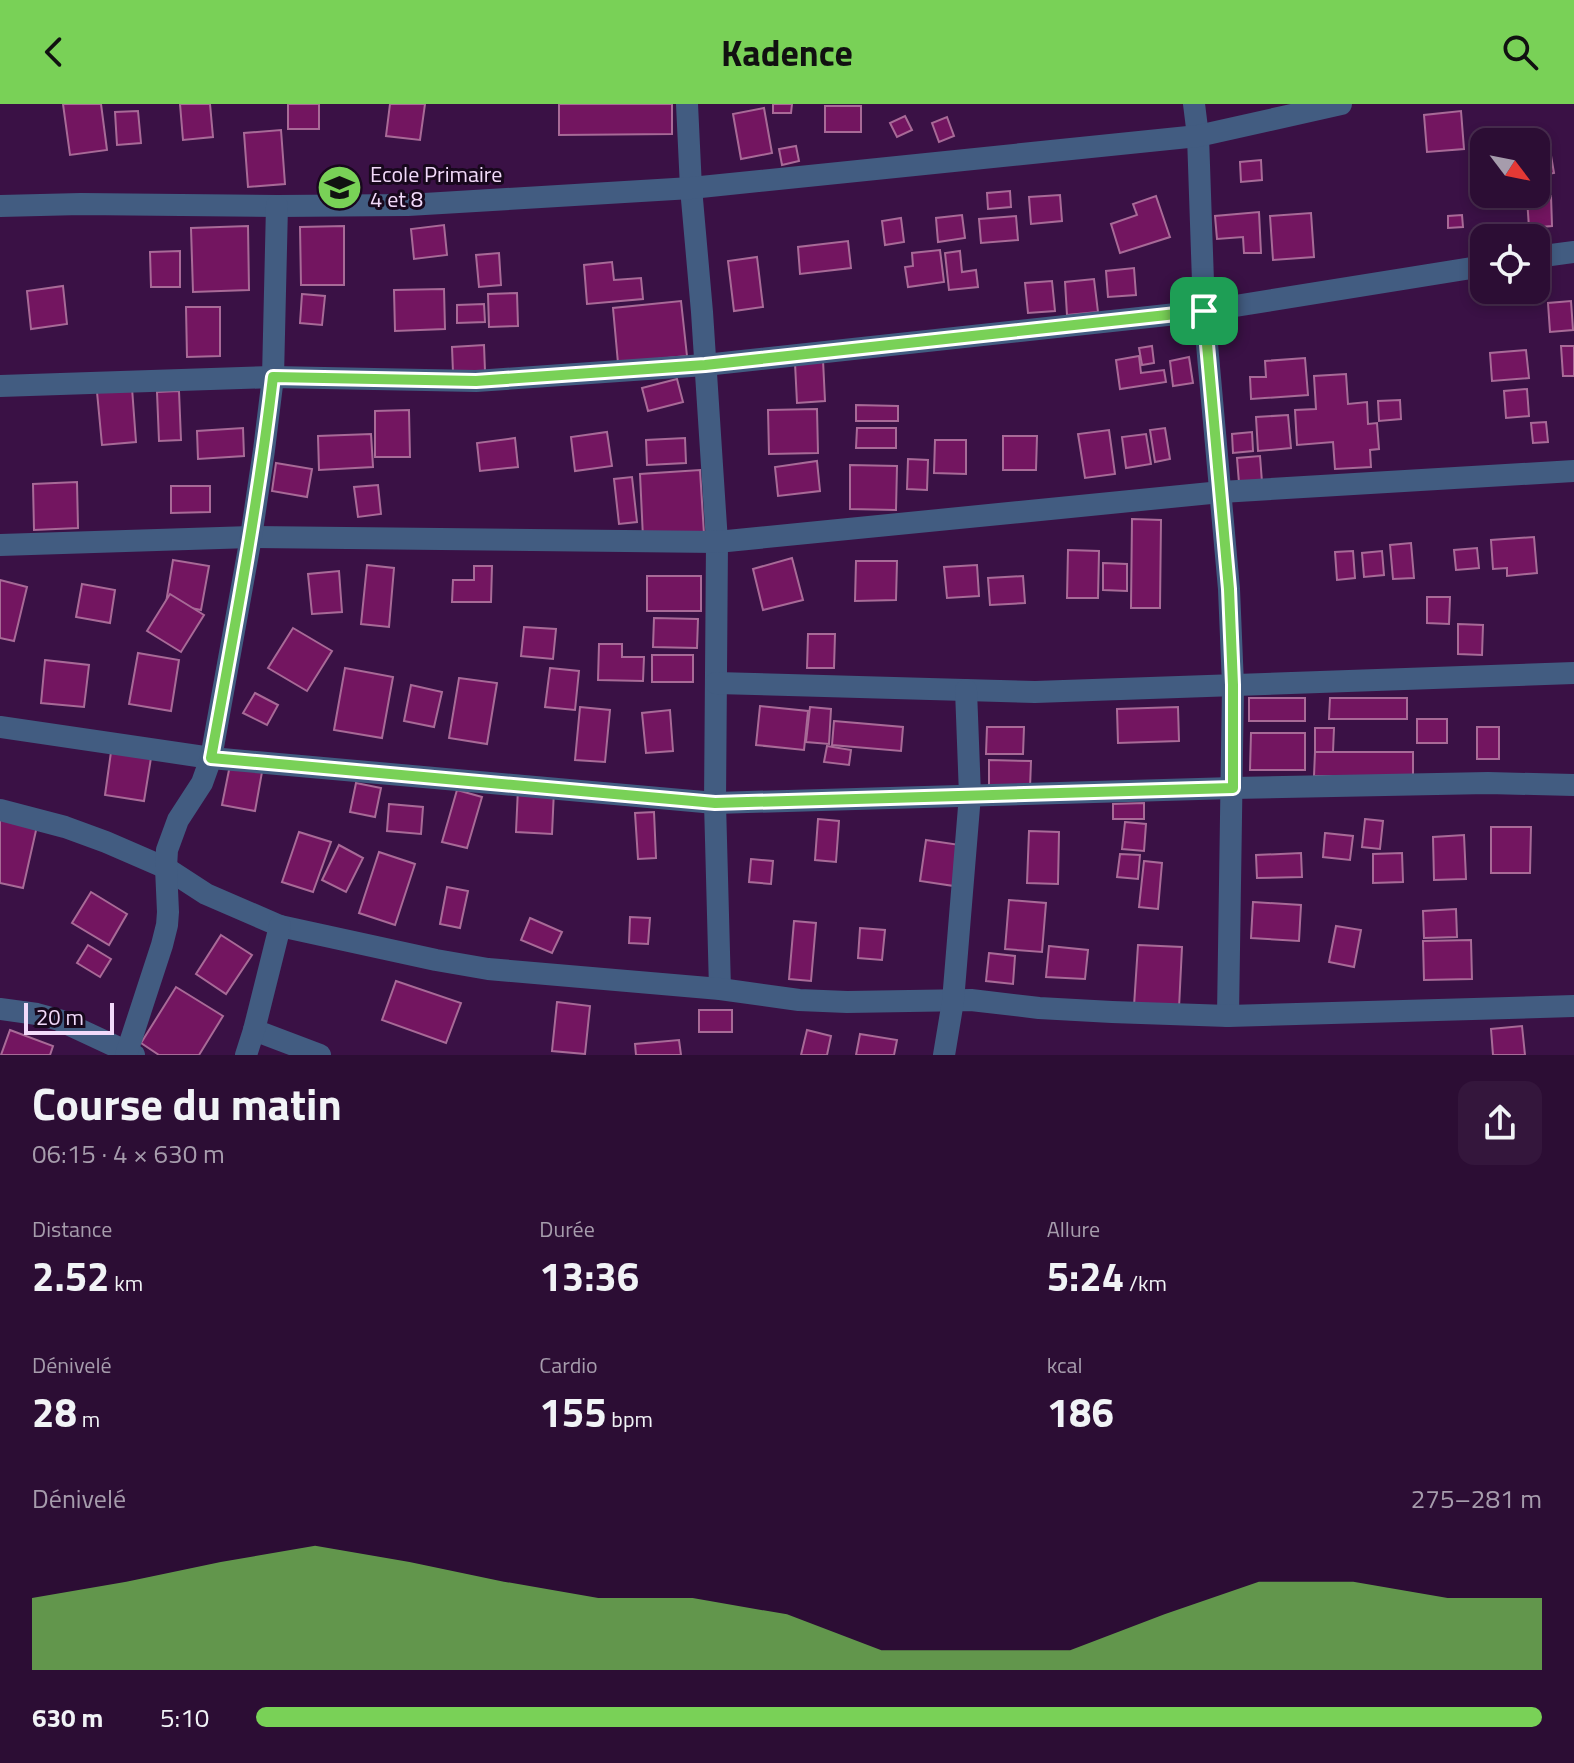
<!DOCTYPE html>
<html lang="fr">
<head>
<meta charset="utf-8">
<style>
  :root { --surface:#2c0d34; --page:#34163c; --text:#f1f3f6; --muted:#a69cac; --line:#482d4f; --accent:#79d157 }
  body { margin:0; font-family:"Titillium Web",sans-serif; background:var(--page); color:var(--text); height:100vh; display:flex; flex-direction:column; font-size:30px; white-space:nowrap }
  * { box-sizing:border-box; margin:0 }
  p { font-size:26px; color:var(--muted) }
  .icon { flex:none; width:44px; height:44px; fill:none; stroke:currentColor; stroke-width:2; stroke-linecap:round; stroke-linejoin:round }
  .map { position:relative; height:951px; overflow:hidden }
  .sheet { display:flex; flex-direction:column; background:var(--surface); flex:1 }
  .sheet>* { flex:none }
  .needle { width:52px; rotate:122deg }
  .controls { position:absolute; left:1470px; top:24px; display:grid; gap:16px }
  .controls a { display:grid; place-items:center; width:80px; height:80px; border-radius:16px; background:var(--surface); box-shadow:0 4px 12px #0003,0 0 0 2px var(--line); font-size:40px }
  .scale { position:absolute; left:24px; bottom:20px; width:90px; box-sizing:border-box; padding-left:8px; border:4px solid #f2dafa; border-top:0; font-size:22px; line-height:28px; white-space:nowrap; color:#f2dafa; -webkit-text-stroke:6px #18081d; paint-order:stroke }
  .pin { position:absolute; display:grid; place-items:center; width:68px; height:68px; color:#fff; margin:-34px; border-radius:16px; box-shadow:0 4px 12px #0006 }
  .round { display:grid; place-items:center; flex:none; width:84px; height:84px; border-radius:16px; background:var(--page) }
  .overview { display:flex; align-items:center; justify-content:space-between; height:136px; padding:0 32px }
  h1 { font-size:44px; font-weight:700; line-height:60px }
  .stats { display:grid; grid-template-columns:repeat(3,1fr); gap:12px; height:136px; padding:8px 32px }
  .stats div { display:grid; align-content:center }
  .stats b { font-size:40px; font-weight:700 }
  .stats small { font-size:22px; font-weight:400 }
  .stats p { font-size:22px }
  .chart { height:224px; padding:16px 32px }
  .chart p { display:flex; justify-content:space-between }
  .chart svg { width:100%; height:144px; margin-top:8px; fill:var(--accent); opacity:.7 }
  ul { padding:0 32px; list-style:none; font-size:26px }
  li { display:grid; grid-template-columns:128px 96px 1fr; align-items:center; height:60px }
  li i { height:20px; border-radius:10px; background:var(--accent) }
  header { display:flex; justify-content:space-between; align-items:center; height:104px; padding:0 32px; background:var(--accent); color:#111; font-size:36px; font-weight:700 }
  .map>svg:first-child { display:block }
</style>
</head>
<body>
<header><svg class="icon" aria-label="back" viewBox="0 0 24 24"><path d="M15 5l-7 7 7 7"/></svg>Kadence<svg class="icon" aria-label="search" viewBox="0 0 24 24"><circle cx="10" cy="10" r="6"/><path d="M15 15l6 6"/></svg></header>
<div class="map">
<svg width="1574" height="951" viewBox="0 0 1574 951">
  <rect width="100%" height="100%" fill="#3a1145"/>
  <g fill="#731560" stroke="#a86a97" stroke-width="2">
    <polygon points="63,0 101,0 107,46 70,51"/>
    <polygon points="180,0 210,0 213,33 183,36"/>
    <rect x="288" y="0" width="31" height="25"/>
    <polygon points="390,0 425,0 420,36 386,32"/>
    <polygon points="559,0 672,0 672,30 559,31"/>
    <polygon points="773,0 792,0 791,9 773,9"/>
    <rect x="825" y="2" width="36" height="26"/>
    <polygon points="764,4 772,49 741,55 733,10"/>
    <polygon points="138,7 141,39 117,41 115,8"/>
    <polygon points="1461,7 1464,45 1427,48 1424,11"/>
    <polygon points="905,12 912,26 897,33 890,19"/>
    <polygon points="947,13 954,32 939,38 932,19"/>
    <polygon points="281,26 285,80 248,83 244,29"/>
    <polygon points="1549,40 1554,69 1536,72 1536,43"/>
    <polygon points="796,42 799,57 782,61 779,45"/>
    <polygon points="1261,56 1262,76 1241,78 1240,58"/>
    <polygon points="1010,87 1011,103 988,105 987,89"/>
    <polygon points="1060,91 1062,117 1031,120 1029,93"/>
    <polygon points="1156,92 1170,133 1120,149 1111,120 1137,111 1133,100"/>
    <polygon points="1551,92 1552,122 1529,124 1527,94"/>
    <polygon points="1259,108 1261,149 1244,149 1243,133 1217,135 1215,112"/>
    <polygon points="1311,109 1314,153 1273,156 1270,112"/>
    <polygon points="962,111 965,134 938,138 936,114"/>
    <polygon points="1462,111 1463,123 1448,124 1448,112"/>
    <polygon points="1016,112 1018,136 981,139 979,115"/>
    <polygon points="901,114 904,138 885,141 882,117"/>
    <polygon points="444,121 447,151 414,155 411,125"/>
    <polygon points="248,122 249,186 193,188 191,124"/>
    <polygon points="344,122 344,181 301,181 300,123"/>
    <polygon points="848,137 851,164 800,170 798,143"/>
    <polygon points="940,146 944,178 908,183 905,163 913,162 912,149"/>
    <polygon points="180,147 180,183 151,183 150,148"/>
    <polygon points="960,147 962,168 976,166 978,183 949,186 945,149"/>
    <polygon points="499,149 501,181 479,183 476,151"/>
    <polygon points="757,153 763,203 734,207 728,157"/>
    <polygon points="612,158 614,176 641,174 643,195 587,200 584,161"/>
    <polygon points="1134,164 1136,191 1108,193 1106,167"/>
    <polygon points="1094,175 1098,208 1067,211 1065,178"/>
    <polygon points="1052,177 1055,207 1028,209 1025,179"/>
    <polygon points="63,182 67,220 31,225 27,187"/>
    <polygon points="444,185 445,225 395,227 394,186"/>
    <polygon points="517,189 518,222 489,223 488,190"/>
    <polygon points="302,190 325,192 322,221 300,219"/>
    <polygon points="681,197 687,252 618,259 613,204"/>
    <polygon points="1571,197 1573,226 1550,228 1548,199"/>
    <polygon points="484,200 485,218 457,219 457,201"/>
    <polygon points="186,203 220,203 220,252 187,253"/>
    <polygon points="484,241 485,267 453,269 452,243"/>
    <polygon points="1152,242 1154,259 1142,261 1139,244"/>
    <polygon points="1561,242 1574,242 1574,272 1563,272"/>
    <polygon points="1526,246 1529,274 1492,277 1490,249"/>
    <polygon points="1139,252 1141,269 1164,266 1166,278 1120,285 1116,256"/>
    <polygon points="1189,253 1193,279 1173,282 1170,257"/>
    <polygon points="1305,254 1308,291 1251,295 1250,273 1266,273 1265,257"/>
    <polygon points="823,256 825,297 797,299 795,259"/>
    <polygon points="1346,270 1348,300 1367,298 1368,320 1377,319 1379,345 1370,346 1371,363 1335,365 1333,338 1297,341 1295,306 1316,305 1314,272"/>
    <polygon points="677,275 683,298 648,307 642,284"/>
    <polygon points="132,284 136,338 102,341 97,288"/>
    <polygon points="1527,285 1529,312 1506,314 1504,287"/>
    <polygon points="179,287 181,336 159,337 157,288"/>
    <polygon points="1400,296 1401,315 1379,317 1378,297"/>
    <polygon points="856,301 898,302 898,317 856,317"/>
    <polygon points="817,305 818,349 769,350 768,306"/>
    <polygon points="409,306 410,353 375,353 375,307"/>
    <polygon points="1288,311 1291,344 1258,347 1256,313"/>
    <polygon points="1546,318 1548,338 1533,339 1531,319"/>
    <polygon points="243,324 244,352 198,355 197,327"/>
    <polygon points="857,324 896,324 896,344 856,344"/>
    <polygon points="1165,324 1170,355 1155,358 1150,326"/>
    <polygon points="1109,326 1115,370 1085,374 1078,330"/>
    <polygon points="607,328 612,362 575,367 571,333"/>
    <polygon points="1252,328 1253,347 1233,349 1232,330"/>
    <polygon points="371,330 373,363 319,366 318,332"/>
    <polygon points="1146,330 1151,360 1126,364 1122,333"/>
    <polygon points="1003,332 1037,332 1036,366 1003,366"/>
    <polygon points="515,334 518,363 480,367 477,339"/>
    <polygon points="685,334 686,359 647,361 646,336"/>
    <polygon points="935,336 966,336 966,370 934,369"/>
    <polygon points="1260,352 1262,378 1239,379 1237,354"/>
    <polygon points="908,355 928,356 927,386 907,385"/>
    <polygon points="817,357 820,387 778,392 775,363"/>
    <polygon points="276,359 312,365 307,393 272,387"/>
    <polygon points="850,361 897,362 896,406 850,405"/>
    <polygon points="700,366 704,430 643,434 640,370"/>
    <polygon points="632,373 637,418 619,420 614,375"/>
    <polygon points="77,378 78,424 34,426 33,380"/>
    <polygon points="378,381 381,410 358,413 354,383"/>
    <polygon points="171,382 210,382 210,408 171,409"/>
    <polygon points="1132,415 1161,416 1160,504 1131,504"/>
    <polygon points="1534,433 1537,469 1507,472 1507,464 1493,465 1491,436"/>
    <polygon points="1411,439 1414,474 1393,475 1390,441"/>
    <polygon points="1477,444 1479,464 1456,466 1454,446"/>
    <polygon points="1068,446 1099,447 1098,494 1067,494"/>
    <polygon points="1353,447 1355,474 1337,476 1335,448"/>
    <polygon points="1382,447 1384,471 1364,473 1362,449"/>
    <polygon points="792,454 803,496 763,506 753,465"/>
    <polygon points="173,456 209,462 201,506 166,499"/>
    <polygon points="856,457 897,457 896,496 855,497"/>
    <polygon points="1103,459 1127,460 1127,487 1103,486"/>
    <polygon points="367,461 394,464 389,523 361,520"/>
    <polygon points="977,461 979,492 947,494 944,463"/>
    <polygon points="474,462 492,462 491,498 452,498 453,476 474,476"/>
    <polygon points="339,467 342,508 312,510 308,470"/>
    <rect x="647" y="472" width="54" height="35"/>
    <polygon points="1023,472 1025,499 990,501 988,474"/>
    <polygon points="0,476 27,483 14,537 0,534"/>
    <polygon points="82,480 115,486 110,519 76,513"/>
    <polygon points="170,490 204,511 181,548 147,527"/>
    <polygon points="1427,493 1450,493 1449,520 1427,519"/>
    <polygon points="654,514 698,515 697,544 653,543"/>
    <polygon points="1458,520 1483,521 1482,551 1458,550"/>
    <polygon points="524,523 556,525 553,555 521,552"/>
    <polygon points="293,524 332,547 307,587 268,564"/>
    <polygon points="808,530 835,530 834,564 807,564"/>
    <polygon points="599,540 622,540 622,553 644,553 643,577 598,576"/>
    <polygon points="138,549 179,556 171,607 129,600"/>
    <rect x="652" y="551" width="41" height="27"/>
    <polygon points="45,556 89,561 84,603 41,599"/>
    <polygon points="345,564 393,573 382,634 334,626"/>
    <polygon points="550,564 579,567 575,606 545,603"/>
    <polygon points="459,574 497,579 487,640 449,634"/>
    <polygon points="411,581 442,588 434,623 404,617"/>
    <polygon points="255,589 278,601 267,621 243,609"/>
    <rect x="1249" y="594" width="56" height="23"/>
    <polygon points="1330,594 1407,594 1407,615 1329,615"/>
    <polygon points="760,602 808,607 804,646 756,641"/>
    <polygon points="580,603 610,606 605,658 575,656"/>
    <polygon points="810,603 831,605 829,640 806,638"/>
    <polygon points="1178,603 1179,637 1118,639 1117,605"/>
    <polygon points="670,606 673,647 646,649 642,609"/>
    <rect x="1417" y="615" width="30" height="24"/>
    <polygon points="834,617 903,623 901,647 832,641"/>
    <polygon points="987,623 1024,623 1023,650 986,650"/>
    <rect x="1477" y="623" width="22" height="32"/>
    <polygon points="1315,624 1334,624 1333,648 1315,648"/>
    <polygon points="1251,629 1305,629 1305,666 1250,666"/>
    <polygon points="827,642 851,646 849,661 824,658"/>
    <polygon points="111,648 151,654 144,697 105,691"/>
    <polygon points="1315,648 1413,648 1413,672 1314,672"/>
    <polygon points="989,656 1031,657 1030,684 989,684"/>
    <polygon points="230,661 262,668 255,707 222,701"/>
    <polygon points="356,679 381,684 375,713 350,708"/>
    <polygon points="518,684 554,686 552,730 516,728"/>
    <polygon points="457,686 482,693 467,744 442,738"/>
    <polygon points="1144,699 1144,715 1113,715 1113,700"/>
    <polygon points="389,700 423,703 421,730 387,727"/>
    <polygon points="654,708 656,754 638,755 635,709"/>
    <polygon points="0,714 37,722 23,784 0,779"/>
    <polygon points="818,715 839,717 836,758 815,756"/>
    <polygon points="1365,715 1383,717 1380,745 1362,743"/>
    <polygon points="1125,718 1146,720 1144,747 1122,745"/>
    <polygon points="1491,723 1531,723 1530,769 1491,769"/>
    <polygon points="1029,727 1059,728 1058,780 1027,779"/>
    <polygon points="299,728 331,738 313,788 282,778"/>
    <polygon points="1325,729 1353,732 1350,756 1323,753"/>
    <polygon points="1464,731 1466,775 1434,776 1433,733"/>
    <polygon points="926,736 960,741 954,782 920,777"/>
    <polygon points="339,741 363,754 346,788 322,776"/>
    <polygon points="379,748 415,760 395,821 359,809"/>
    <polygon points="1301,749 1302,773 1257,774 1256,751"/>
    <polygon points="1402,749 1403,778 1373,779 1373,750"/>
    <polygon points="1120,750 1140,751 1138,775 1117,773"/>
    <polygon points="751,755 773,757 771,780 749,778"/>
    <polygon points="1144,757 1162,759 1158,805 1139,803"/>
    <polygon points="447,783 468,787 460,824 440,820"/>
    <polygon points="91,788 127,810 109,841 72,819"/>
    <polygon points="1009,796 1046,799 1042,848 1005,845"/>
    <polygon points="1253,798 1301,801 1299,837 1251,834"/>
    <polygon points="1456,805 1457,833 1424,834 1423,807"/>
    <polygon points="630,813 650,814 648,840 629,839"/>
    <polygon points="530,814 562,828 552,849 521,836"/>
    <polygon points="794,817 816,819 811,877 789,875"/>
    <polygon points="1336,822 1361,826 1354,863 1329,858"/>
    <polygon points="860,824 885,826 882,856 858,854"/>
    <polygon points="221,831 252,851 226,890 196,870"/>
    <polygon points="1471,836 1472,875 1424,876 1423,837"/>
    <polygon points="88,841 111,855 100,873 77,859"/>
    <polygon points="1138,841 1182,843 1179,904 1134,902"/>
    <polygon points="1049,842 1088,846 1085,875 1046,873"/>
    <polygon points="989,849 1015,852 1013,880 986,877"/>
    <polygon points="396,877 461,899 446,939 382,916"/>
    <polygon points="176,883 223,912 199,951 159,951 141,939"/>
    <polygon points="557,898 590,902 585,950 552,947"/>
    <rect x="699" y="906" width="33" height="22"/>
    <polygon points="1522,922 1525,951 1493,951 1491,925"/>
    <polygon points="10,926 53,942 50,951 1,951"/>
    <polygon points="807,926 831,932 827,951 801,951"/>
    <polygon points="860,930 897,936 894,951 856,951"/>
    <polygon points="679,936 681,951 636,951 635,940"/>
  </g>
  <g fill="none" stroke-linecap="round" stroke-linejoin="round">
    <g stroke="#425c81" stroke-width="22">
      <polyline points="687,0 691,84 702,208 717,438 715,699 720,885"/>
      <polyline points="1194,0 1198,32 1204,207 1229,485 1233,581 1228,912"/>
      <polyline points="0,102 81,100 277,102 408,101 691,84 1198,32 1341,0"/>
      <polyline points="1536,153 1574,148"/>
      <polyline points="0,282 273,273 476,277 705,261 1204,207 1484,162"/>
      <polyline points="0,441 251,433 717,438 1221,388 1574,367"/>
      <polyline points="716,579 1035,588 1574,569"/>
      <polyline points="0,623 211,654 715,699 1233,684 1488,679 1574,681"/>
      <polyline points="0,706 65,723 106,738 166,764 206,790 280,822 436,856 488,865 720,885 799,896 847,898 971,896 1039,904 1112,908 1228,912 1574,902"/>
      <polyline points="0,905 37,910 59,916 134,951"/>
      <polyline points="254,926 320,951"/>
      <polyline points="126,951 162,841 167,821 168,808 166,764 167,746 178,716 202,679 211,654 251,433 264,346 273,273 277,102"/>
      <polyline points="246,951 254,926 280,822"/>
      <polyline points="944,951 953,897 970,691 966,586"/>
    </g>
  </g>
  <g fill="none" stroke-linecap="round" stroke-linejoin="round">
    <defs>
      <path id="route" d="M1204,207L1229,485L1233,581V684L715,699L211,654C234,527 258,401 273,273L476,277L705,261Z"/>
    </defs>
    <use href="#route" stroke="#fff" stroke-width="16"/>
    <use href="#route" stroke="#79d157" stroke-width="10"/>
  </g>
  <defs>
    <symbol id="school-disc" viewBox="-11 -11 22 22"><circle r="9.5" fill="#79d157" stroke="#18081d"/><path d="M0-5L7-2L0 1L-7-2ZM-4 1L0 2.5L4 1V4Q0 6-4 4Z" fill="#111"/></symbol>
  </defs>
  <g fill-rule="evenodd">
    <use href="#school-disc" x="314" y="58" width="51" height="51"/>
  </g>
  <g text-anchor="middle" stroke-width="6" stroke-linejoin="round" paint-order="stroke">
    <g font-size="22" fill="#f2dafa" stroke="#18081d" text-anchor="start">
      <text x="370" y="78">Ecole Primaire<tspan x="370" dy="25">4 et 8</tspan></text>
    </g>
  </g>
</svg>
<div class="controls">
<a><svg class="needle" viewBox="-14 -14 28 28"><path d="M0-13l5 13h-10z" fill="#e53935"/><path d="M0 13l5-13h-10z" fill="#a69cac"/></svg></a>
<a><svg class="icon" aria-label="locate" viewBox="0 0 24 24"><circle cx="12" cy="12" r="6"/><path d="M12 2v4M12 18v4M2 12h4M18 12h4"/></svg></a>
</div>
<div class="scale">20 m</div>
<div class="pin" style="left:1204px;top:207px;background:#1e9e55"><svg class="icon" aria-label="arrive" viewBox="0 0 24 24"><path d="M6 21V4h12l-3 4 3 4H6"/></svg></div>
</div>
<section class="sheet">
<div class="overview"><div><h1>Course du matin</h1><p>06:15 · 4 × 630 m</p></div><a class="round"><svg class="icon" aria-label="share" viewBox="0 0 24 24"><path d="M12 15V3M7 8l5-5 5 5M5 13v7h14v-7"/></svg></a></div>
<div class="stats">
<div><p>Distance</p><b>2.52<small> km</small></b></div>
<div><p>Durée</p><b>13:36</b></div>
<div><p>Allure</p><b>5:24<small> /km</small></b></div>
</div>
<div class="stats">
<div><p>Dénivelé</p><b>28<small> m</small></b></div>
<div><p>Cardio</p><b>155<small> bpm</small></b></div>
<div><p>kcal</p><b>186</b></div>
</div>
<div class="chart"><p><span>Dénivelé</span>275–281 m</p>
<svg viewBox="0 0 160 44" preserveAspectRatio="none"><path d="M0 44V22L10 17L20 11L30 6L40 11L50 17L60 22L70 22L80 27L90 38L100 38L110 38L120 27L130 17L140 17L150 22L160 22V44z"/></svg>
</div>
<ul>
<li><b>630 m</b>5:10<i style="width:100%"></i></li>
</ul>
</section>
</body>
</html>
